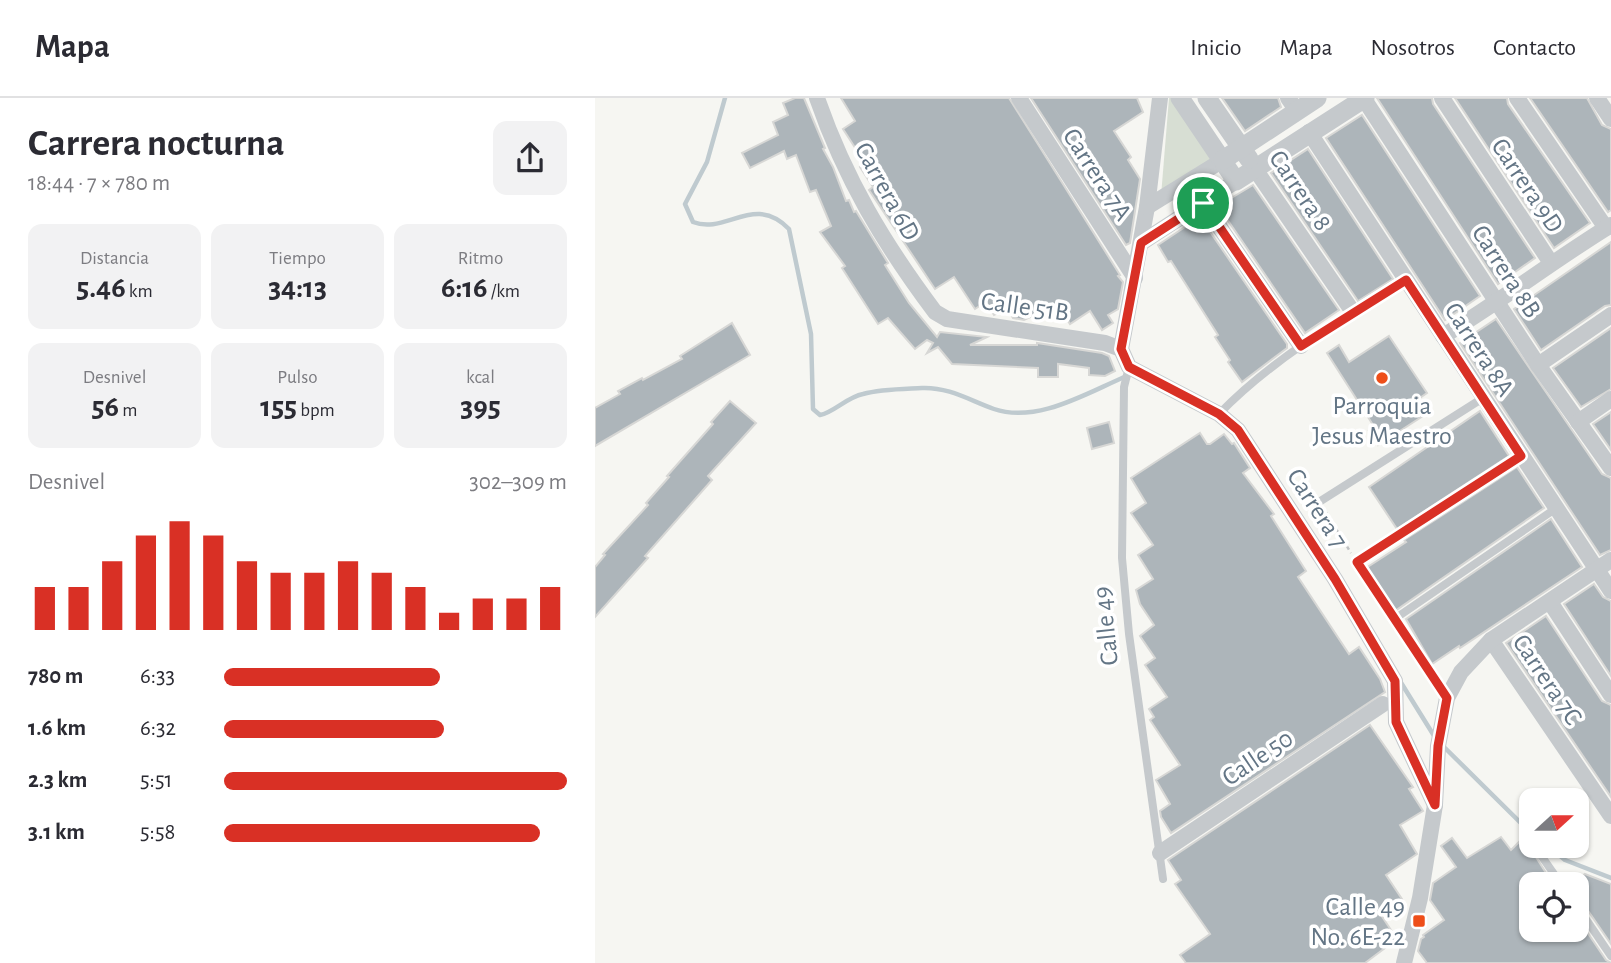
<!DOCTYPE html>
<html lang="es">
<head>
<meta charset="utf-8">
<style>
  :root { --surface:#fff; --page:#f2f2f3; --text:#2b2b33; --muted:#7c7c81; --line:#e1e1e2; --accent:#d93025 }
  body { margin:0; font-family:"Alegreya Sans",sans-serif; background:var(--page); color:var(--text); height:100vh; display:flex; flex-direction:column; font-size:26px; white-space:nowrap }
  * { box-sizing:border-box; margin:0 }
  p { font-size:23px; color:var(--muted) }
  .icon { flex:none; width:38px; height:38px; fill:none; stroke:currentColor; stroke-width:2; stroke-linecap:round; stroke-linejoin:round }
  .map { position:relative; flex:1; overflow:hidden }
  .sheet { display:flex; flex-direction:column; background:var(--surface); width:595px }
  .sheet>* { flex:none }
  .needle { width:46px; rotate:69deg }
  .tools { position:absolute; left:924px; top:690px; display:grid; gap:14px }
  .tools a { display:grid; place-items:center; width:70px; height:70px; border-radius:14px; background:var(--surface); box-shadow:0 2px 5px #0004; font-size:35px }
  .pin { position:absolute; display:grid; place-items:center; width:60px; height:60px; color:#fff; margin:-30px; border:4px solid #fff; border-radius:50%; box-shadow:0 2px 7px #0007 }
  .round { display:grid; place-items:center; flex:none; width:74px; height:74px; border-radius:14px; background:var(--page) }
  .summary { display:flex; align-items:center; justify-content:space-between; height:119px; padding:0 28px }
  h1 { font-size:38px; font-weight:700; line-height:52px }
  .stats { display:grid; grid-template-columns:repeat(3,1fr); gap:10px; height:119px; padding:7px 28px }
  .stats div { display:grid; align-content:center; border-radius:14px; background:var(--page); text-align:center }
  .stats b { font-size:30px; font-weight:700 }
  .stats small { font-size:19px; font-weight:400 }
  .stats p { font-size:19px }
  .chart { height:196px; padding:14px 28px }
  .chart p { display:flex; justify-content:space-between }
  .chart svg { width:100%; height:126px; margin-top:7px; stroke:var(--accent); stroke-width:6 }
  ul { padding:0 28px; list-style:none; font-size:23px }
  li { display:grid; grid-template-columns:112px 84px 1fr; align-items:center; height:52px }
  li i { height:18px; border-radius:9px; background:var(--accent) }
  header { display:flex; align-items:center; gap:42px; box-sizing:border-box; height:98px; padding:0 35px; background:var(--surface); border-bottom:2px solid var(--line) }
  header strong { font-size:33px }
  nav { display:flex; gap:38px; margin-inline-start:auto; font-size:24px }
  main { display:flex; flex:1; min-height:0 }
  .map>svg:first-child { display:block }
</style>
</head>
<body>
<header>
<strong>Mapa</strong>
<nav><a>Inicio</a><a>Mapa</a><a>Nosotros</a><a>Contacto</a></nav>
</header>
<main>
<section class="sheet">
<div class="summary"><div><h1>Carrera nocturna</h1><p>18:44 · 7 × 780 m</p></div><a class="round"><svg class="icon" aria-label="share" viewBox="0 0 24 24"><path d="M12 15V3M7 8l5-5 5 5M5 13v7h14v-7"/></svg></a></div>
<div class="stats">
<div><p>Distancia</p><b>5.46<small> km</small></b></div>
<div><p>Tiempo</p><b>34:13</b></div>
<div><p>Ritmo</p><b>6:16<small> /km</small></b></div>
</div>
<div class="stats">
<div><p>Desnivel</p><b>56<small> m</small></b></div>
<div><p>Pulso</p><b>155<small> bpm</small></b></div>
<div><p>kcal</p><b>395</b></div>
</div>
<div class="chart"><p><span>Desnivel</span>302–309 m</p>
<svg viewBox="0 0 160 44" preserveAspectRatio="none"><path d="M5 44V29M15 44V29M25 44V20M35 44V11M45 44V6M55 44V11M65 44V20M75 44V24M85 44V24M95 44V20M105 44V24M115 44V29M125 44V38M135 44V33M145 44V33M155 44V29"/></svg>
</div>
<ul>
<li><b>780 m</b>6:33<i style="width:63%"></i></li>
<li><b>1.6 km</b>6:32<i style="width:64%"></i></li>
<li><b>2.3 km</b>5:51<i style="width:100%"></i></li>
<li><b>3.1 km</b>5:58<i style="width:92%"></i></li>
</ul>
</section>
<div class="map">
<svg width="1016" height="865" viewBox="0 0 1016 865">
  <rect width="100%" height="100%" fill="#f6f6f2"/>
  <polygon fill="#d7ded3" points="574,0 580,0 623,62 566,98"/>
  <g fill="none" stroke-linecap="round" stroke-linejoin="round">
    <g stroke="#bfcacf" stroke-width="4.5">
      <path d="M130,0L112,64L90,106L98,124C131,137 159,95 194,131L216,236L218,311L225,317C238,315 252,299 268,296C286,291 308,291 327,290C354,289 374,302 399,311C443,326 493,294 532,278"/>
      <polyline points="805,583 841,641"/>
      <polyline points="847,647 936,735"/>
      <polyline points="952,747 970,762 1016,780"/>
    </g>
  </g>
  <g fill="#adb5ba" stroke="#d7d7d5" stroke-width="2">
    <polygon points="200,0 209,0 230,50 228,51 238,69 251,103 254,102 259,114 261,113 293,165 290,167 314,205 342,239 345,234 392,239 375,247 442,247 442,245 507,255 514,258 520,273 510,278 494,277 494,270 463,266 463,279 443,279 443,270 357,266 343,249 332,255 338,245 332,242 320,251 293,220 283,226 247,170 250,168 225,134 236,128 221,92 215,94 201,57 192,61 189,53 155,70 147,55 183,37 178,24 193,17 188,5"/>
    <polygon points="246,0 414,0 525,177 523,178 528,184 523,211 513,217 518,225 507,232 495,213 475,226 468,215 457,222 450,212 429,222 418,220 412,210 399,217 391,204 380,211 359,179 340,191 274,92 278,89 265,69 270,65 248,31 260,23"/>
    <polygon points="436,0 542,0 548,14 519,33 536,59 533,62 545,81 535,145 531,147"/>
    <polygon points="627,0 683,0 686,9 650,33"/>
    <polygon points="782,0 837,0 838,6 940,160 903,186"/>
    <polygon points="860,0 912,0 913,6 995,125 959,150"/>
    <polygon points="935,0 992,0 1007,27 1016,31 1016,112 1013,114"/>
    <polygon points="767,17 885,198 850,222 731,40"/>
    <polygon points="713,51 798,181 763,203 676,75"/>
    <polygon points="658,87 744,212 710,235 623,108"/>
    <polygon points="605,119 692,246 692,250 647,284 633,264 635,262 620,239 623,237 576,163 573,164 563,147"/>
    <polygon points="1016,144 1016,207 1010,208 946,252 919,211"/>
    <polygon points="901,221 1007,376 1016,380 1016,452 1005,457 865,245"/>
    <polygon points="137,225 155,257 0,348 0,310 25,296 23,293 47,280 48,282 87,261 85,258"/>
    <polygon points="1016,230 1016,291 986,309 958,270"/>
    <polygon points="794,238 832,295 819,304 828,318 783,347 774,333 780,330 732,255 744,247 754,264"/>
    <polygon points="135,303 161,325 113,378 117,382 50,458 53,460 0,519 0,469 10,457 8,456 53,407 51,405 74,379 72,378 118,326 116,324"/>
    <polygon points="885,313 914,358 802,431 774,389"/>
    <polygon points="1016,314 1016,352 998,326"/>
    <polygon points="514,324 519,345 497,351 492,330"/>
    <polygon points="605,335 612,346 615,346 629,336 637,346 639,345 655,370 648,375 679,416 676,418 711,473 703,479 754,556 764,549 785,581 790,594 576,735 566,719 565,713 575,706 561,682 585,667 555,622 559,619 554,611 572,599 550,567 560,560 545,538 559,527 545,506 541,492 558,481 543,457 558,447 536,415 551,405 536,380"/>
    <polygon points="922,369 949,410 797,515 768,472 811,444 809,442"/>
    <polygon points="956,421 987,469 865,550 864,548 837,566 811,521"/>
    <polygon points="999,486 1008,499 1016,503 1016,578 969,506"/>
    <polygon points="951,518 1007,603 1016,607 1016,699 911,545"/>
    <polygon points="775,627 818,689 814,691 828,713 805,727 822,756 791,777 807,801 786,817 802,841 770,865 591,865 585,857 615,836 580,786 586,782 573,762"/>
    <polygon points="906,739 916,752 925,743 939,756 958,786 936,786 936,831 982,831 982,819 1011,862 1016,865 832,865 823,853 826,841 829,839 828,837 849,822 835,802 838,785 861,769 846,748 857,740 872,760"/>
    <polygon points="990,776 1016,786 1016,846 987,804 982,802 982,786 976,786"/>
  </g>
  <g fill="none" stroke-linecap="round" stroke-linejoin="round">
    <g stroke="#bfc1c3" stroke-width="2.5" stroke-dasharray="3.5 3.5" stroke-linecap="butt">
      <polyline points="703,393 716,400"/>
      <polyline points="730,413 756,455"/>
      <polyline points="767,473 792,511"/>
      <polyline points="805,532 843,587"/>
    </g>
    <g stroke="#c5c9cc" stroke-width="8">
      <polyline points="534,269 529,289 527,460 534,536 568,781"/>
      <path d="M624,316C677,261 746,221 811,182"/>
      <polyline points="724,404 888,300"/>
      <polyline points="762,464 926,358"/>
      <polyline points="798,522 960,411"/>
      <polyline points="945,756 966,786"/>
      <polyline points="982,808 1016,858"/>
    </g>
    <g stroke="#c5c9cc" stroke-width="16">
      <path d="M222,0C250,81 289,146 340,214L352,221L510,245L526,251"/>
      <polyline points="424,0 540,180"/>
      <polyline points="565,0 552,109 526,251 534,269 624,316 643,332 740,481 800,583 801,624 840,707"/>
      <polyline points="693,0 702,13"/>
      <polyline points="847,0 956,165"/>
      <polyline points="922,0 1011,130"/>
      <polyline points="1002,0 1016,21"/>
      <polyline points="769,1 943,267 1016,370"/>
      <polyline points="714,34 1016,493"/>
      <polyline points="660,71 758,214"/>
      <polyline points="608,105 706,248"/>
      <polyline points="552,109 628,62"/>
      <polyline points="546,145 641,83"/>
      <path d="M848,238C906,203 959,162 1016,127"/>
      <polyline points="943,267 1016,217"/>
      <polyline points="983,324 1016,301"/>
      <polyline points="955,504 1016,597"/>
      <polyline points="896,542 1016,718"/>
      <polyline points="565,755 788,606"/>
      <polyline points="809,865 825,800 840,707 843,648 852,600 866,574 896,542 1016,462"/>
    </g>
    <g stroke="#c5c9cc" stroke-width="19">
      <polyline points="585,0 641,83 770,0"/>
      <polyline points="612,0 654,61"/>
      <polyline points="628,62 722,0"/>
    </g>
  </g>
  <g fill="none" stroke-linecap="round" stroke-linejoin="round">
    <defs>
      <polygon id="route" points="608,105 706,248 811,182 926,358 762,464 852,600 843,648 840,707 801,624 800,583 740,481 643,332 624,316 534,269 526,251 546,145"/>
    </defs>
    <use href="#route" stroke="#fff" stroke-width="14"/>
    <use href="#route" stroke="#d93025" stroke-width="9"/>
  </g>
  <g fill="#ee4e19" stroke="#fff" stroke-width="2.5">
    <circle cx="787" cy="280" r="7"/>
    <rect x="817" y="816" width="14" height="14" rx="3.5"/>
  </g>
  <g text-anchor="middle" stroke-width="7" stroke-linejoin="round" paint-order="stroke">
    <g font-size="26" fill="#637585" stroke="#fff">
      <text transform="translate(503 76) rotate(57)" y="9">Carrera 7A</text>
      <text transform="translate(933 87) rotate(56)" y="9">Carrera 9D</text>
      <text transform="translate(706 92) rotate(56)" y="9">Carrera 8</text>
      <text transform="translate(293 93) rotate(61)" y="9">Carrera 6D</text>
      <text transform="translate(912 173) rotate(57)" y="9">Carrera 8B</text>
      <text transform="translate(430 208) rotate(8)" y="9">Calle 51B</text>
      <text transform="translate(885 251) rotate(57)" y="9">Carrera 8A</text>
      <text transform="translate(723 410) rotate(57)" y="9">Carrera 7</text>
      <text transform="translate(510 528) rotate(-96)" y="9">Calle 49</text>
      <text transform="translate(953 581) rotate(56)" y="9">Carrera 7C</text>
      <text transform="translate(662 659) rotate(-34)" y="9">Calle 50</text>
    </g>
    <g font-size="26" fill="#637585" stroke="#fff">
      <text x="787" y="316">Parroquia<tspan x="787" dy="30">Jesus Maestro</tspan></text>
      <text x="810" y="817" text-anchor="end">Calle 49<tspan x="810" dy="30">No. 6E-22</tspan></text>
    </g>
  </g>
</svg>
<div class="tools">
<a><svg class="needle" viewBox="-14 -14 28 28"><path d="M0-13l5 13h-10z" fill="#e53935"/><path d="M0 13l5-13h-10z" fill="#7c7c81"/></svg></a>
<a><svg class="icon" aria-label="locate" viewBox="0 0 24 24"><circle cx="12" cy="12" r="6"/><path d="M12 2v4M12 18v4M2 12h4M18 12h4"/></svg></a>
</div>
<div class="pin" style="left:608px;top:105px;background:#1e9e55"><svg class="icon" aria-label="arrive" viewBox="0 0 24 24"><path d="M6 21V4h12l-3 4 3 4H6"/></svg></div>
</div>
</main>
</body>
</html>
